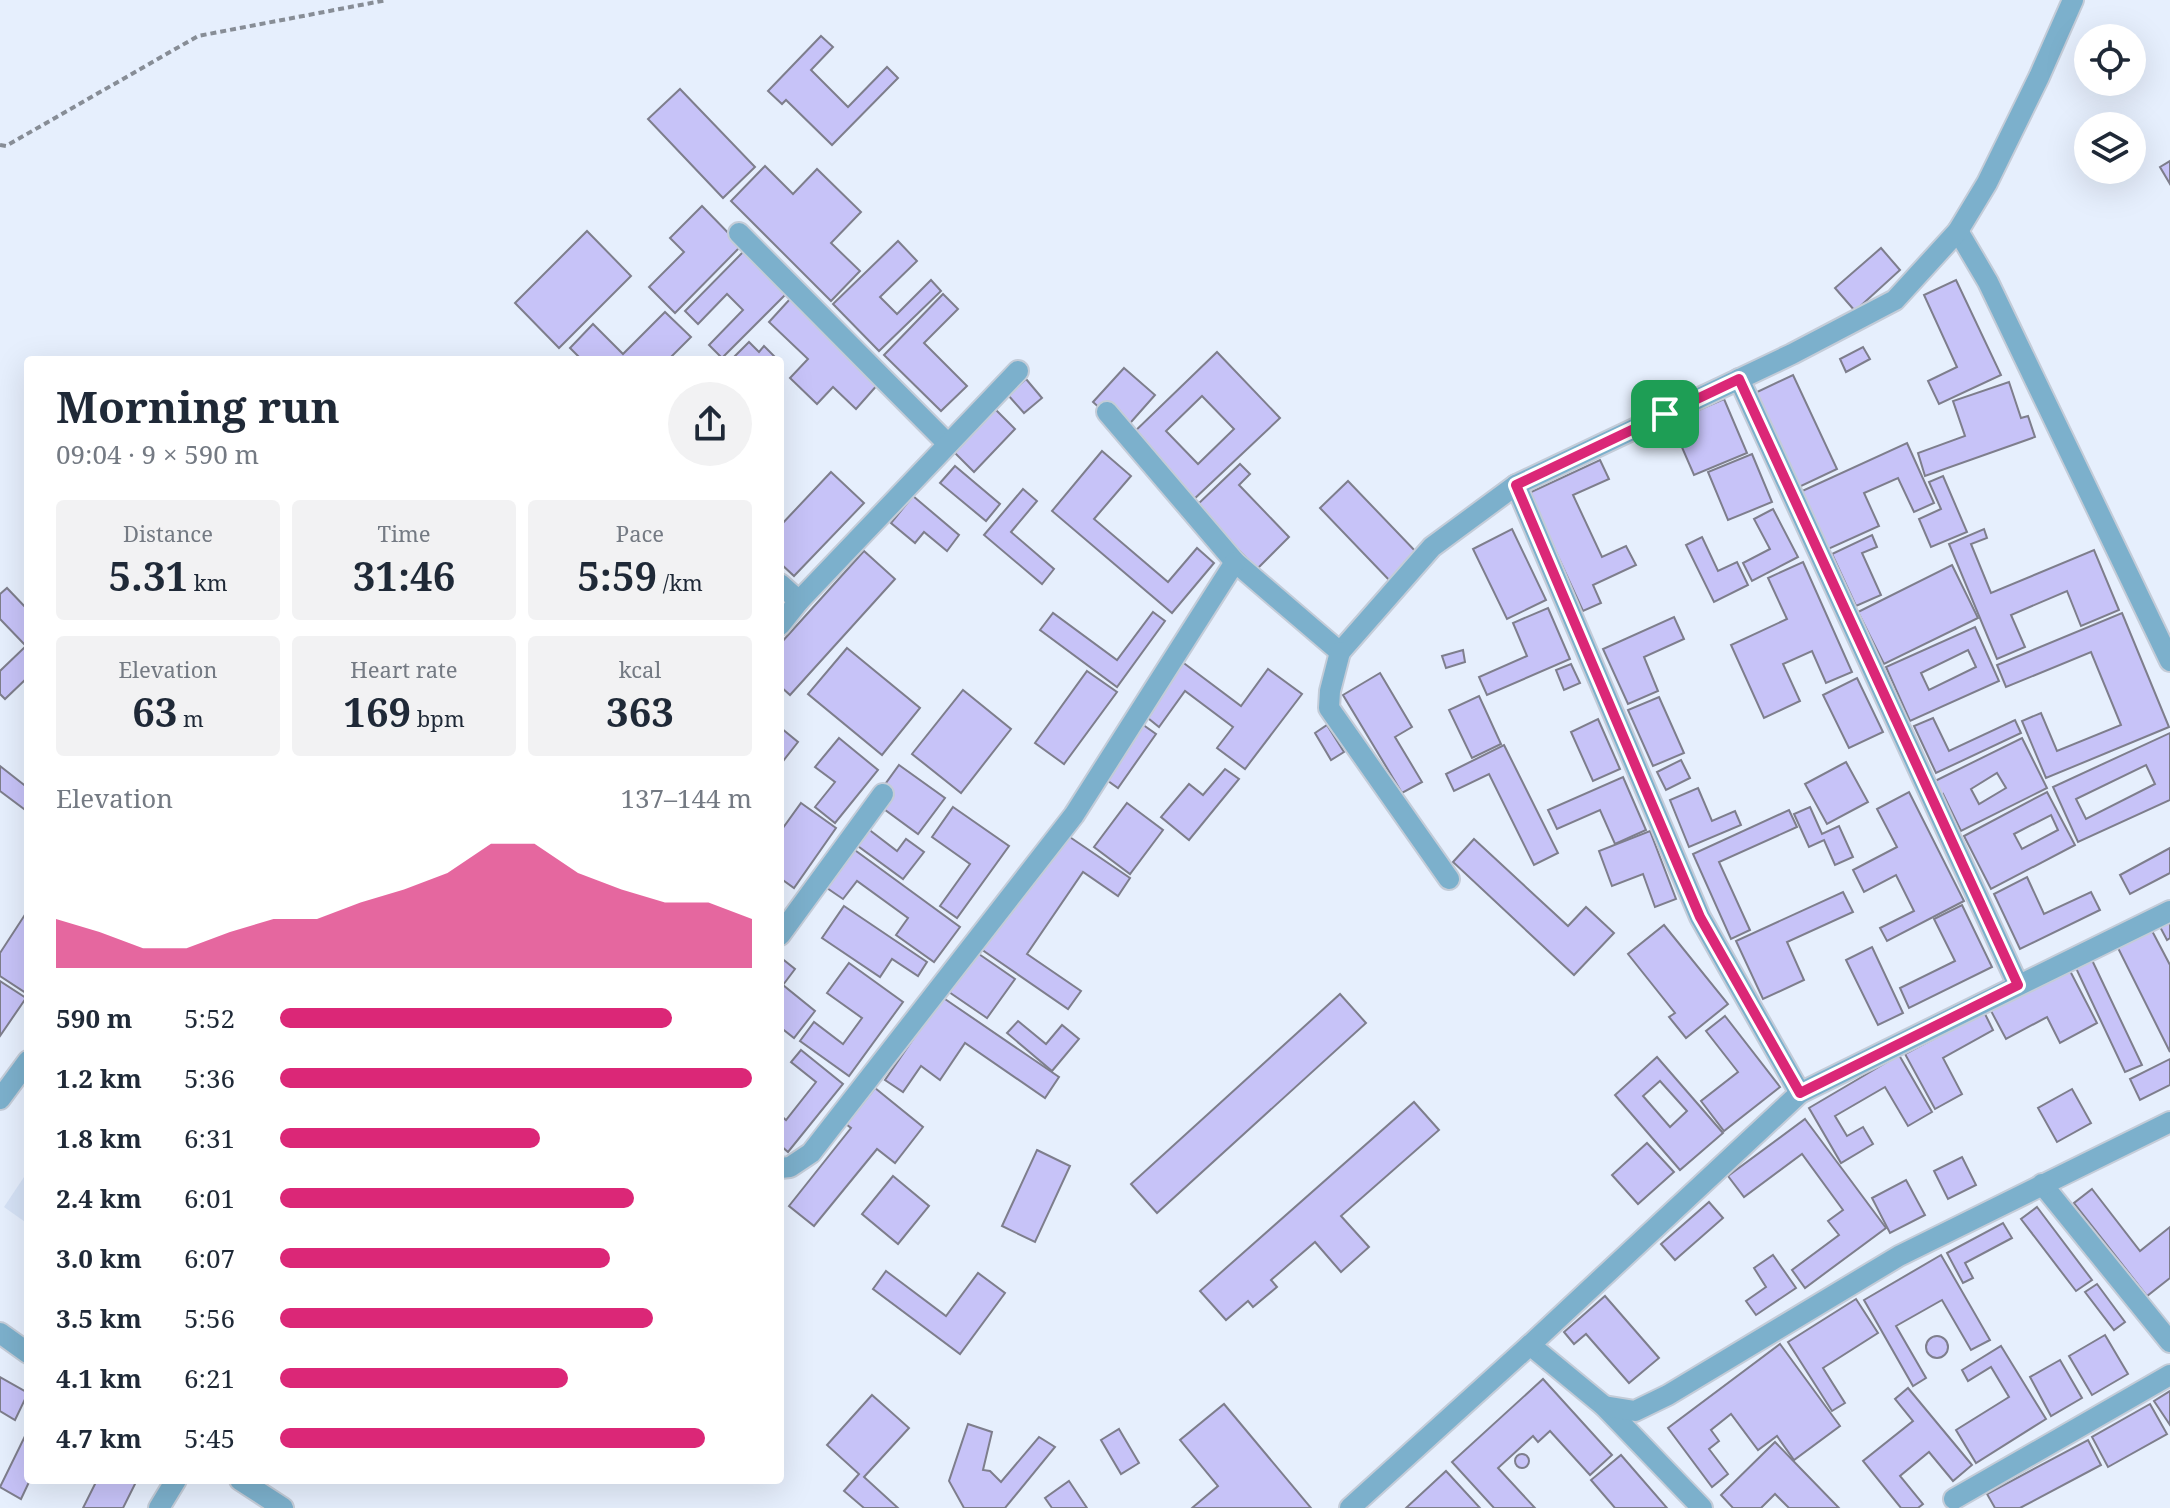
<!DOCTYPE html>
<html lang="en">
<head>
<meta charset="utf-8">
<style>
  :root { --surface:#fff; --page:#f2f2f3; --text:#1f2937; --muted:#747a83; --accent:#db2777 }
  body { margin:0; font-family:"Noto Serif",serif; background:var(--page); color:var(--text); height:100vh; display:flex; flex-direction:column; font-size:30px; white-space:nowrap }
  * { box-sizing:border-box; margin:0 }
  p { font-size:26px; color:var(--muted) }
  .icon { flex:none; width:44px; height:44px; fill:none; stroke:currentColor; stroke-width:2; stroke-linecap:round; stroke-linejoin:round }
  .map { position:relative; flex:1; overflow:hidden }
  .panel { position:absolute; left:24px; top:356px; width:760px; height:1128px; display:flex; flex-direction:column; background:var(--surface); border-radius:8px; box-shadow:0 8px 32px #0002 }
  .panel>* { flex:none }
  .buttons { position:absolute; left:2074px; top:24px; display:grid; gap:16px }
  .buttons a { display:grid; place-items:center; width:72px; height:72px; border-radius:50%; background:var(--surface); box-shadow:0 8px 32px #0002; font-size:40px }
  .pin { position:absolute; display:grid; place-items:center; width:68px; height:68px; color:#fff; margin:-34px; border-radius:16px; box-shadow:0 4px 12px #0006 }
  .round { display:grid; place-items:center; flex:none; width:84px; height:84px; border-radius:42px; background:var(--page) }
  .head { display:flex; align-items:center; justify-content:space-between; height:136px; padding:0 32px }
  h1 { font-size:44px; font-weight:700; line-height:60px }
  .metrics { display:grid; grid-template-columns:repeat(3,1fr); gap:12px; height:136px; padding:8px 32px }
  .metrics div { display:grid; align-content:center; border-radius:8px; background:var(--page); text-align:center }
  .metrics b { font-size:40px; font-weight:700 }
  .metrics small { font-size:22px; font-weight:400 }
  .metrics p { font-size:22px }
  .chart { height:224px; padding:16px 32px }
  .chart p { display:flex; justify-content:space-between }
  .chart svg { width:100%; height:144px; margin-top:8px; fill:var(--accent); opacity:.7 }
  ul { padding:0 32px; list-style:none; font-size:26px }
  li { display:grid; grid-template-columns:128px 96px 1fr; align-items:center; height:60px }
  li i { height:20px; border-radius:10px; background:var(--accent) }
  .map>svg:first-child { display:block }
</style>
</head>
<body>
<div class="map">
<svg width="2170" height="1508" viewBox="0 0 2170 1508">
  <rect width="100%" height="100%" fill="#e6effd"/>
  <polygon fill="#d5e2f6" points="28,1171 28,1224 4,1207"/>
  <g fill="#c7c3f8" stroke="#7e7e8c" stroke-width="2" fill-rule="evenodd">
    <polygon points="821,36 833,47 811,70 848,107 887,67 898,78 832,145 786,100 782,104 768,91"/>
    <polygon points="680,89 755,167 723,198 648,119"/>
    <polygon points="2170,161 2170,184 2160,167"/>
    <polygon points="765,166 793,194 817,169 861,212 831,243 860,271 831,301 731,201"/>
    <polygon points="702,206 741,246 675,313 649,287 684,252 670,238"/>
    <polygon points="587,231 631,276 559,348 515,303"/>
    <polygon points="898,241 917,261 880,297 897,314 931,280 941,291 879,351 833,304"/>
    <polygon points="1881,248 1900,270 1855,311 1835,288"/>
    <polygon points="744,251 787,293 722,358 709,345 743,310 727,294 698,324 685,311"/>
    <polygon points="1956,280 2001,375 1939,404 1928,381 1957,367 1924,295"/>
    <polygon points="943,294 958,309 924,343 967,386 941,411 884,355"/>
    <polygon points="790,299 879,383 856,409 833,387 817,404 790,378 808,359 769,322"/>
    <polygon points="665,312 691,337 668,360 582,360 570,348 593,324 623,354"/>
    <polygon points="749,342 759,352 764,346 777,359 731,360"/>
    <polygon points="1863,347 1870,359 1846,372 1840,359"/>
    <path d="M1217,352L1280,418L1192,501L1130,436ZM1202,396L1234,429L1198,464L1166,431Z"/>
    <polygon points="1124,368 1155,395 1124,430 1093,402"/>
    <polygon points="1793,375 1837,469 1799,487 1755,393"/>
    <polygon points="1026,379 1042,398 1024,413 1008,395"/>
    <polygon points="2009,382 2021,418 2028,416 2035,437 1925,476 1918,453 1965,436 1953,401"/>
    <polygon points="1724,399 1747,453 1694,475 1671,422"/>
    <polygon points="994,408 1015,429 974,472 953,451"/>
    <polygon points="1907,443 1934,503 1914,512 1898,478 1864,493 1879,526 1826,550 1800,492"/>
    <polygon points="1102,451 1131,476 1094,519 1168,582 1197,548 1214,563 1172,613 1052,511"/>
    <polygon points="1752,454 1772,502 1728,520 1708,472"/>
    <polygon points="1600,460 1609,479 1573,495 1602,557 1626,546 1636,565 1593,585 1601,603 1583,611 1529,493"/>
    <polygon points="1240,464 1250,474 1239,485 1289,537 1257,569 1196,506"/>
    <polygon points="955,466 1000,504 986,521 940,483"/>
    <polygon points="831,472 864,503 794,576 780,563 780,526"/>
    <polygon points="1943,476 1967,532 1931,547 1919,519 1941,509 1929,482"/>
    <polygon points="1348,481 1420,556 1392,583 1320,508"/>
    <polygon points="1023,489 1037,501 1011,532 1054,569 1042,584 984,535"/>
    <polygon points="913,496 959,535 947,551 924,532 915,543 891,523"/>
    <polygon points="1773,509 1798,557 1752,581 1743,563 1770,549 1754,519"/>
    <polygon points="1512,529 1546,600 1507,619 1473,549"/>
    <polygon points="1984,529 1987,538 1971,544 1991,593 2094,550 2119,610 2081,626 2067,591 2011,615 2025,647 1997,659 1949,544"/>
    <polygon points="1872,535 1877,547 1862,553 1881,595 1856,606 1832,554"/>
    <polygon points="1702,537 1718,571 1737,562 1748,585 1714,602 1686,545"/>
    <polygon points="864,551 895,579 790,695 780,686 780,644"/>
    <polygon points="1803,562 1852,672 1826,683 1812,651 1783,664 1800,701 1764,718 1731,645 1787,619 1768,578"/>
    <polygon points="1952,565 1978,618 1884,664 1858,612"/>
    <polygon points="7,588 28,610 28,677 5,699 0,694 0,671 26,646 0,619 0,594"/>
    <polygon points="1548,608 1570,659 1487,695 1479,677 1527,656 1513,623"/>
    <polygon points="1153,612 1165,621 1117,687 1040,630 1053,613 1117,660"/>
    <polygon points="2122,613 2169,727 2046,778 2022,721 2041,713 2057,751 2121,725 2091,652 2006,687 1997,665"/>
    <polygon points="1674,617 1684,639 1644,657 1658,691 1628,704 1603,649"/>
    <path d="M1975,627L1999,681L1910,721L1886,667ZM1968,650L1976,667L1929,690L1921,673Z"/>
    <polygon points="847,648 920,708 882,755 808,694"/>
    <polygon points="1463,650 1465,662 1446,668 1442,656"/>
    <polygon points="1177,658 1241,706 1268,669 1302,694 1245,769 1217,748 1233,727 1185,691 1159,727 1138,710"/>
    <polygon points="1571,664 1580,683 1564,690 1556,670"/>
    <polygon points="1087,671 1117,692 1064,764 1035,743"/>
    <polygon points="1380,673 1412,727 1395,737 1422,782 1402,793 1343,695"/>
    <polygon points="1857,678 1883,732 1849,748 1823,695"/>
    <polygon points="963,690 1011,729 961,793 912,754"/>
    <polygon points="1479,696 1501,744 1472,758 1449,710"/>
    <polygon points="1659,697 1684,753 1653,766 1628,710"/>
    <polygon points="1132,717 1156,734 1118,788 1094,771"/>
    <polygon points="1933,718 1949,751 2015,720 2021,733 1936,773 1914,726"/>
    <polygon points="1598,719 1620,769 1593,781 1571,732"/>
    <polygon points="1327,725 1344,752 1331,760 1315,733"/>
    <polygon points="781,728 798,742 780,765 780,729"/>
    <path d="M2170,733V800L2078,842L2053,787ZM2146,765L2155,784L2086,819L2076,799Z"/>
    <polygon points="839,738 878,770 835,823 815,807 835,782 815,767"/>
    <path d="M2022,738L2047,788L1961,831L1943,794L1938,797L1931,783ZM1997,773L2006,788L1979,804L1971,789Z"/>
    <polygon points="1504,745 1558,853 1534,865 1489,774 1454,791 1446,774"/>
    <polygon points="1681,760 1690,778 1666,790 1657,772"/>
    <polygon points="1846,762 1868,802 1827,824 1805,784"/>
    <polygon points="899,765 945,798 918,834 873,801"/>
    <polygon points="0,766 28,788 28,812 0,791"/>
    <polygon points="1225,769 1239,779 1189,840 1161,817 1189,784 1203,795"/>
    <polygon points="1623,777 1646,830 1615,844 1600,810 1557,829 1548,810"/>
    <polygon points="1698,788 1712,821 1735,811 1741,825 1689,847 1670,800"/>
    <polygon points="1909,792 1964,901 1887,941 1880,928 1914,911 1896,875 1864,892 1853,870 1897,847 1877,809"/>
    <path d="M2047,792L2075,845L1991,889L1964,836ZM2051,815L2058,830L2022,849L2014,834Z"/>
    <polygon points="801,803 836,828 794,888 780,878 780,832"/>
    <polygon points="1127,803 1163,830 1130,874 1094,847"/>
    <polygon points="953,807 1009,846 957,918 940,906 970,864 932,837"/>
    <polygon points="1810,807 1822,834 1839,826 1853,857 1835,865 1824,840 1809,847 1794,814"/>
    <polygon points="1789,810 1797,827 1719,862 1750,930 1731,939 1693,854"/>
    <polygon points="863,825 897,851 906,839 924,852 903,879 851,841"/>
    <polygon points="1058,829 1130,878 1118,896 1083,872 1027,954 1081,991 1068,1009 978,947"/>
    <polygon points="1650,831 1676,899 1655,907 1643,874 1612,886 1599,851"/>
    <polygon points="1474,839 1568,926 1586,907 1614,933 1574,975 1453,862"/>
    <polygon points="852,848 960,927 934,962 896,935 908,918 857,881 843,899 824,886"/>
    <polygon points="2170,848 2170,873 2130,894 2120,875"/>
    <polygon points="2027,877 2044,914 2091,892 2100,910 2020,949 1994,894"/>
    <polygon points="1843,892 1853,912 1787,942 1804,980 1763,999 1736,941"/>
    <polygon points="1962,905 1992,967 1909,1008 1900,988 1955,961 1934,919"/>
    <polygon points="844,906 927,962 918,976 892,959 880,977 822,938"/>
    <polygon points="28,910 28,990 26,993 0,976 0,953"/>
    <polygon points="2170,917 2170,938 2167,940 2158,923"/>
    <polygon points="1664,925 1728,1004 1686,1038 1669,1017 1675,1013 1628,954"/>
    <polygon points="2150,927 2170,965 2170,1052 2116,944"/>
    <polygon points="1872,947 1903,1013 1878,1025 1846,960"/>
    <polygon points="976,952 1015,979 987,1018 949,992"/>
    <polygon points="780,957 795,969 783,985 815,1011 794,1038 780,1027"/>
    <polygon points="2091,958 2142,1065 2125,1072 2075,966"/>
    <polygon points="849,963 903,1002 849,1076 800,1041 814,1022 843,1044 862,1018 827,993"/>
    <polygon points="2068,967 2097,1023 2060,1043 2047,1017 2006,1039 1990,1009"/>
    <polygon points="0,981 26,998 0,1036"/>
    <polygon points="1340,994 1366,1023 1157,1213 1131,1184"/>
    <polygon points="942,997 1059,1077 1045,1098 965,1043 940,1080 921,1066 903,1092 885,1080"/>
    <polygon points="1984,1012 1993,1030 1943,1058 1962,1094 1935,1109 1905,1054"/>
    <polygon points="1725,1016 1780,1087 1724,1131 1701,1101 1738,1072 1706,1031"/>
    <polygon points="1018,1021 1046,1044 1062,1025 1079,1039 1052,1071 1007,1033"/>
    <polygon points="801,1050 843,1084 788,1152 780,1145 780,1115 786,1120 816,1082 791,1062"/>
    <polygon points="1899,1055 1932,1112 1908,1126 1885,1087 1835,1116 1847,1136 1863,1127 1873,1144 1841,1163 1809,1108"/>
    <path d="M1657,1057L1723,1133L1680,1170L1615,1095ZM1660,1081L1687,1111L1670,1127L1643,1096Z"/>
    <polygon points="2170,1059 2170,1085 2140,1100 2130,1079"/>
    <polygon points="875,1088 923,1127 895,1163 877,1149 814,1226 789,1206 851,1128 846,1124"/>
    <polygon points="2072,1089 2091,1123 2057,1142 2038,1108"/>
    <polygon points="1414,1102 1439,1130 1341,1216 1369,1247 1341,1272 1315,1242 1271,1280 1277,1287 1253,1307 1248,1301 1226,1320 1200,1291"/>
    <polygon points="1805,1119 1886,1228 1805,1288 1792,1270 1839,1235 1828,1221 1843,1210 1802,1154 1744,1197 1728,1176"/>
    <polygon points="1647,1143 1674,1172 1638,1204 1612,1175"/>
    <polygon points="1037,1150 1070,1166 1035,1242 1002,1226"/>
    <polygon points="1962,1157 1976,1185 1948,1199 1934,1171"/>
    <polygon points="893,1176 929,1206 898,1244 862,1214"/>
    <polygon points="1906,1180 1925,1215 1890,1233 1872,1198"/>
    <polygon points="2092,1189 2140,1251 2170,1227 2170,1278 2147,1296 2074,1203"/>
    <polygon points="1709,1202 1723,1218 1675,1260 1661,1244"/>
    <polygon points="2037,1207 2092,1280 2076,1291 2021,1219"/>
    <polygon points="2003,1223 2012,1238 1965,1263 1973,1278 1963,1283 1947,1253"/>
    <polygon points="1773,1255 1796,1288 1756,1315 1746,1301 1766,1287 1754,1268"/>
    <polygon points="1941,1255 1990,1340 1971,1350 1942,1300 1896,1326 1926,1378 1913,1386 1864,1300"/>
    <polygon points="886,1271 946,1316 978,1273 1005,1293 960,1354 873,1289"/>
    <polygon points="2097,1284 2125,1322 2114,1330 2085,1292"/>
    <polygon points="1605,1296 1659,1358 1629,1383 1586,1334 1574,1344 1564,1332"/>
    <polygon points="1856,1299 1878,1333 1823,1368 1845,1403 1832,1411 1788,1342"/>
    <polygon points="2105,1335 2128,1374 2092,1395 2069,1356"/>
    <circle cx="1937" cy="1347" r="11"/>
    <polygon points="1780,1344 1840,1426 1794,1460 1777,1436 1758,1450 1731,1414 1711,1430 1719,1441 1709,1449 1728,1474 1712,1487 1668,1428"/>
    <polygon points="2001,1346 2046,1419 1976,1463 1956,1430 2009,1397 1991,1367 1968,1381 1962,1370"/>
    <polygon points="2060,1360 2082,1398 2051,1416 2030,1377"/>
    <polygon points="0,1377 28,1393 15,1420 0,1411"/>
    <polygon points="1543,1379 1612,1455 1590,1475 1550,1431 1538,1442 1533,1436 1498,1468 1535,1508 1494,1508 1452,1462"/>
    <polygon points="1908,1388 1972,1465 1953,1481 1929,1452 1900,1476 1923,1504 1918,1508 1901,1508 1863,1461 1913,1421 1895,1399"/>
    <polygon points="2170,1391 2170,1425 2154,1401"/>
    <polygon points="872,1395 909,1428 864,1477 898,1508 864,1508 844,1491 859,1474 827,1445"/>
    <polygon points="1224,1404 1311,1508 1192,1508 1218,1486 1180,1440"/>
    <polygon points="2150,1404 2167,1434 2108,1467 2092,1437"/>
    <polygon points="968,1424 992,1432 983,1470 990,1471 1001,1482 1039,1437 1055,1447 1005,1508 964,1508 949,1481"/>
    <polygon points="1119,1429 1139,1463 1121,1474 1101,1440"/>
    <polygon points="28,1430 28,1480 30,1480 21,1499 0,1487"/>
    <polygon points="2088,1440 2101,1465 2020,1508 1995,1508 1987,1494"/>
    <polygon points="1775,1442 1804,1472 1839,1508 1789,1508 1775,1494 1761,1508 1733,1508 1721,1495"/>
    <circle cx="1522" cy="1461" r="7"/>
    <polygon points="1621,1455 1667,1508 1615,1508 1591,1480"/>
    <polygon points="1446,1471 1480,1508 1406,1508"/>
    <polygon points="97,1480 137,1480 123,1508 83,1508"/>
    <polygon points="1069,1481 1087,1508 1052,1508 1045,1498"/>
  </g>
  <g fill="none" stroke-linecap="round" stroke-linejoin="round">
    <defs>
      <g id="street">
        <polyline points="1958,231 1988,282 2170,661"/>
        <polyline points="739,233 948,444"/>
        <polyline points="1739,379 2018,985"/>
        <polyline points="1107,412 1235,562 1340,652 1432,547 1516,485 1792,354 1895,300 1958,231 1987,183 2039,77 2073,0"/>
        <polyline points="1516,485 1700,917 1800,1093"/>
        <polyline points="780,584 799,601"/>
        <polyline points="780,625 799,601 1018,371"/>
        <polyline points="1340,652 1330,691 1329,708 1449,879"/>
        <polyline points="780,935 883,794"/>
        <polyline points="0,1099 28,1061"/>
        <polyline points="780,1168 790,1167 811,1153 1074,815 1235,562"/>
        <polyline points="2042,1184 2170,1342"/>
        <polyline points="0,1333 28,1353"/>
        <polyline points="1530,1345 1604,1406 1702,1508"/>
        <polyline points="1604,1406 1635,1411 1668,1395 1899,1256 2170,1122"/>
        <polyline points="240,1480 283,1508"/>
        <polyline points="1954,1499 2170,1375"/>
        <polyline points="159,1508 176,1480"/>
        <polyline points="1350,1508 1530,1345 1800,1093 2170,911"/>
      </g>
    </defs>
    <use href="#street" stroke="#c4ccd8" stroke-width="24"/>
    <polyline stroke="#878d96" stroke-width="4" stroke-dasharray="6 4" stroke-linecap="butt" points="0,145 6,146 198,36 387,0"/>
    <use href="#street" stroke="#7cb0cc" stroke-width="20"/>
  </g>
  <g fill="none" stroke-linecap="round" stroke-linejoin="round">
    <defs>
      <polygon id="route" points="1739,379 2018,985 1800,1093 1700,917 1516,485"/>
    </defs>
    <use href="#route" stroke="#fff" stroke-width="16"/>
    <use href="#route" stroke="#db2777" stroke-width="10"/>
  </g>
</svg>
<div class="buttons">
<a><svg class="icon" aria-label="locate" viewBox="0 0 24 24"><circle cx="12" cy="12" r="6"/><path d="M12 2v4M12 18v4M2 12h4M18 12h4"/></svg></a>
<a><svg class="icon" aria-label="layers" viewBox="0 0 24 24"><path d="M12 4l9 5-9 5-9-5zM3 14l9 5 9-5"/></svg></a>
</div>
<div class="pin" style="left:1665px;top:414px;background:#1e9e55"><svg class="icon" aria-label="arrive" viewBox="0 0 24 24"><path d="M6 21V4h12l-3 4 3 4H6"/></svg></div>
<section class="panel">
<div class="head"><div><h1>Morning run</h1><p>09:04 · 9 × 590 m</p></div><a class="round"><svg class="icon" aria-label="share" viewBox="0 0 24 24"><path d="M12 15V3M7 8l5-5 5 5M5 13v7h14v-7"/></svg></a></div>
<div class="metrics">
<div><p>Distance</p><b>5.31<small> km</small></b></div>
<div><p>Time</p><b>31:46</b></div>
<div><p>Pace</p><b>5:59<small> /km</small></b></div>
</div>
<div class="metrics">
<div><p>Elevation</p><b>63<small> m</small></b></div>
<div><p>Heart rate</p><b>169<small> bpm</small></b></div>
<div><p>kcal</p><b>363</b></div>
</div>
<div class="chart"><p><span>Elevation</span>137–144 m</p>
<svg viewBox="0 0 160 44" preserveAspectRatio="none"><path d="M0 44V29L10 33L20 38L30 38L40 33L50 29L60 29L70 24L80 20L90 15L100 6L110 6L120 15L130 20L140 24L150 24L160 29V44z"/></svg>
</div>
<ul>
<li><b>590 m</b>5:52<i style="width:83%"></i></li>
<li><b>1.2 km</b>5:36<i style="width:100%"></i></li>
<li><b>1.8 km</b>6:31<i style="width:55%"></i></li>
<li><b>2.4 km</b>6:01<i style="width:75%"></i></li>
<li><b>3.0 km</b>6:07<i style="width:70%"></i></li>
<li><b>3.5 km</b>5:56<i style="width:79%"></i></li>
<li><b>4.1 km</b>6:21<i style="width:61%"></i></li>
<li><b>4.7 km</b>5:45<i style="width:90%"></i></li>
</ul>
</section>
</div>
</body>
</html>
